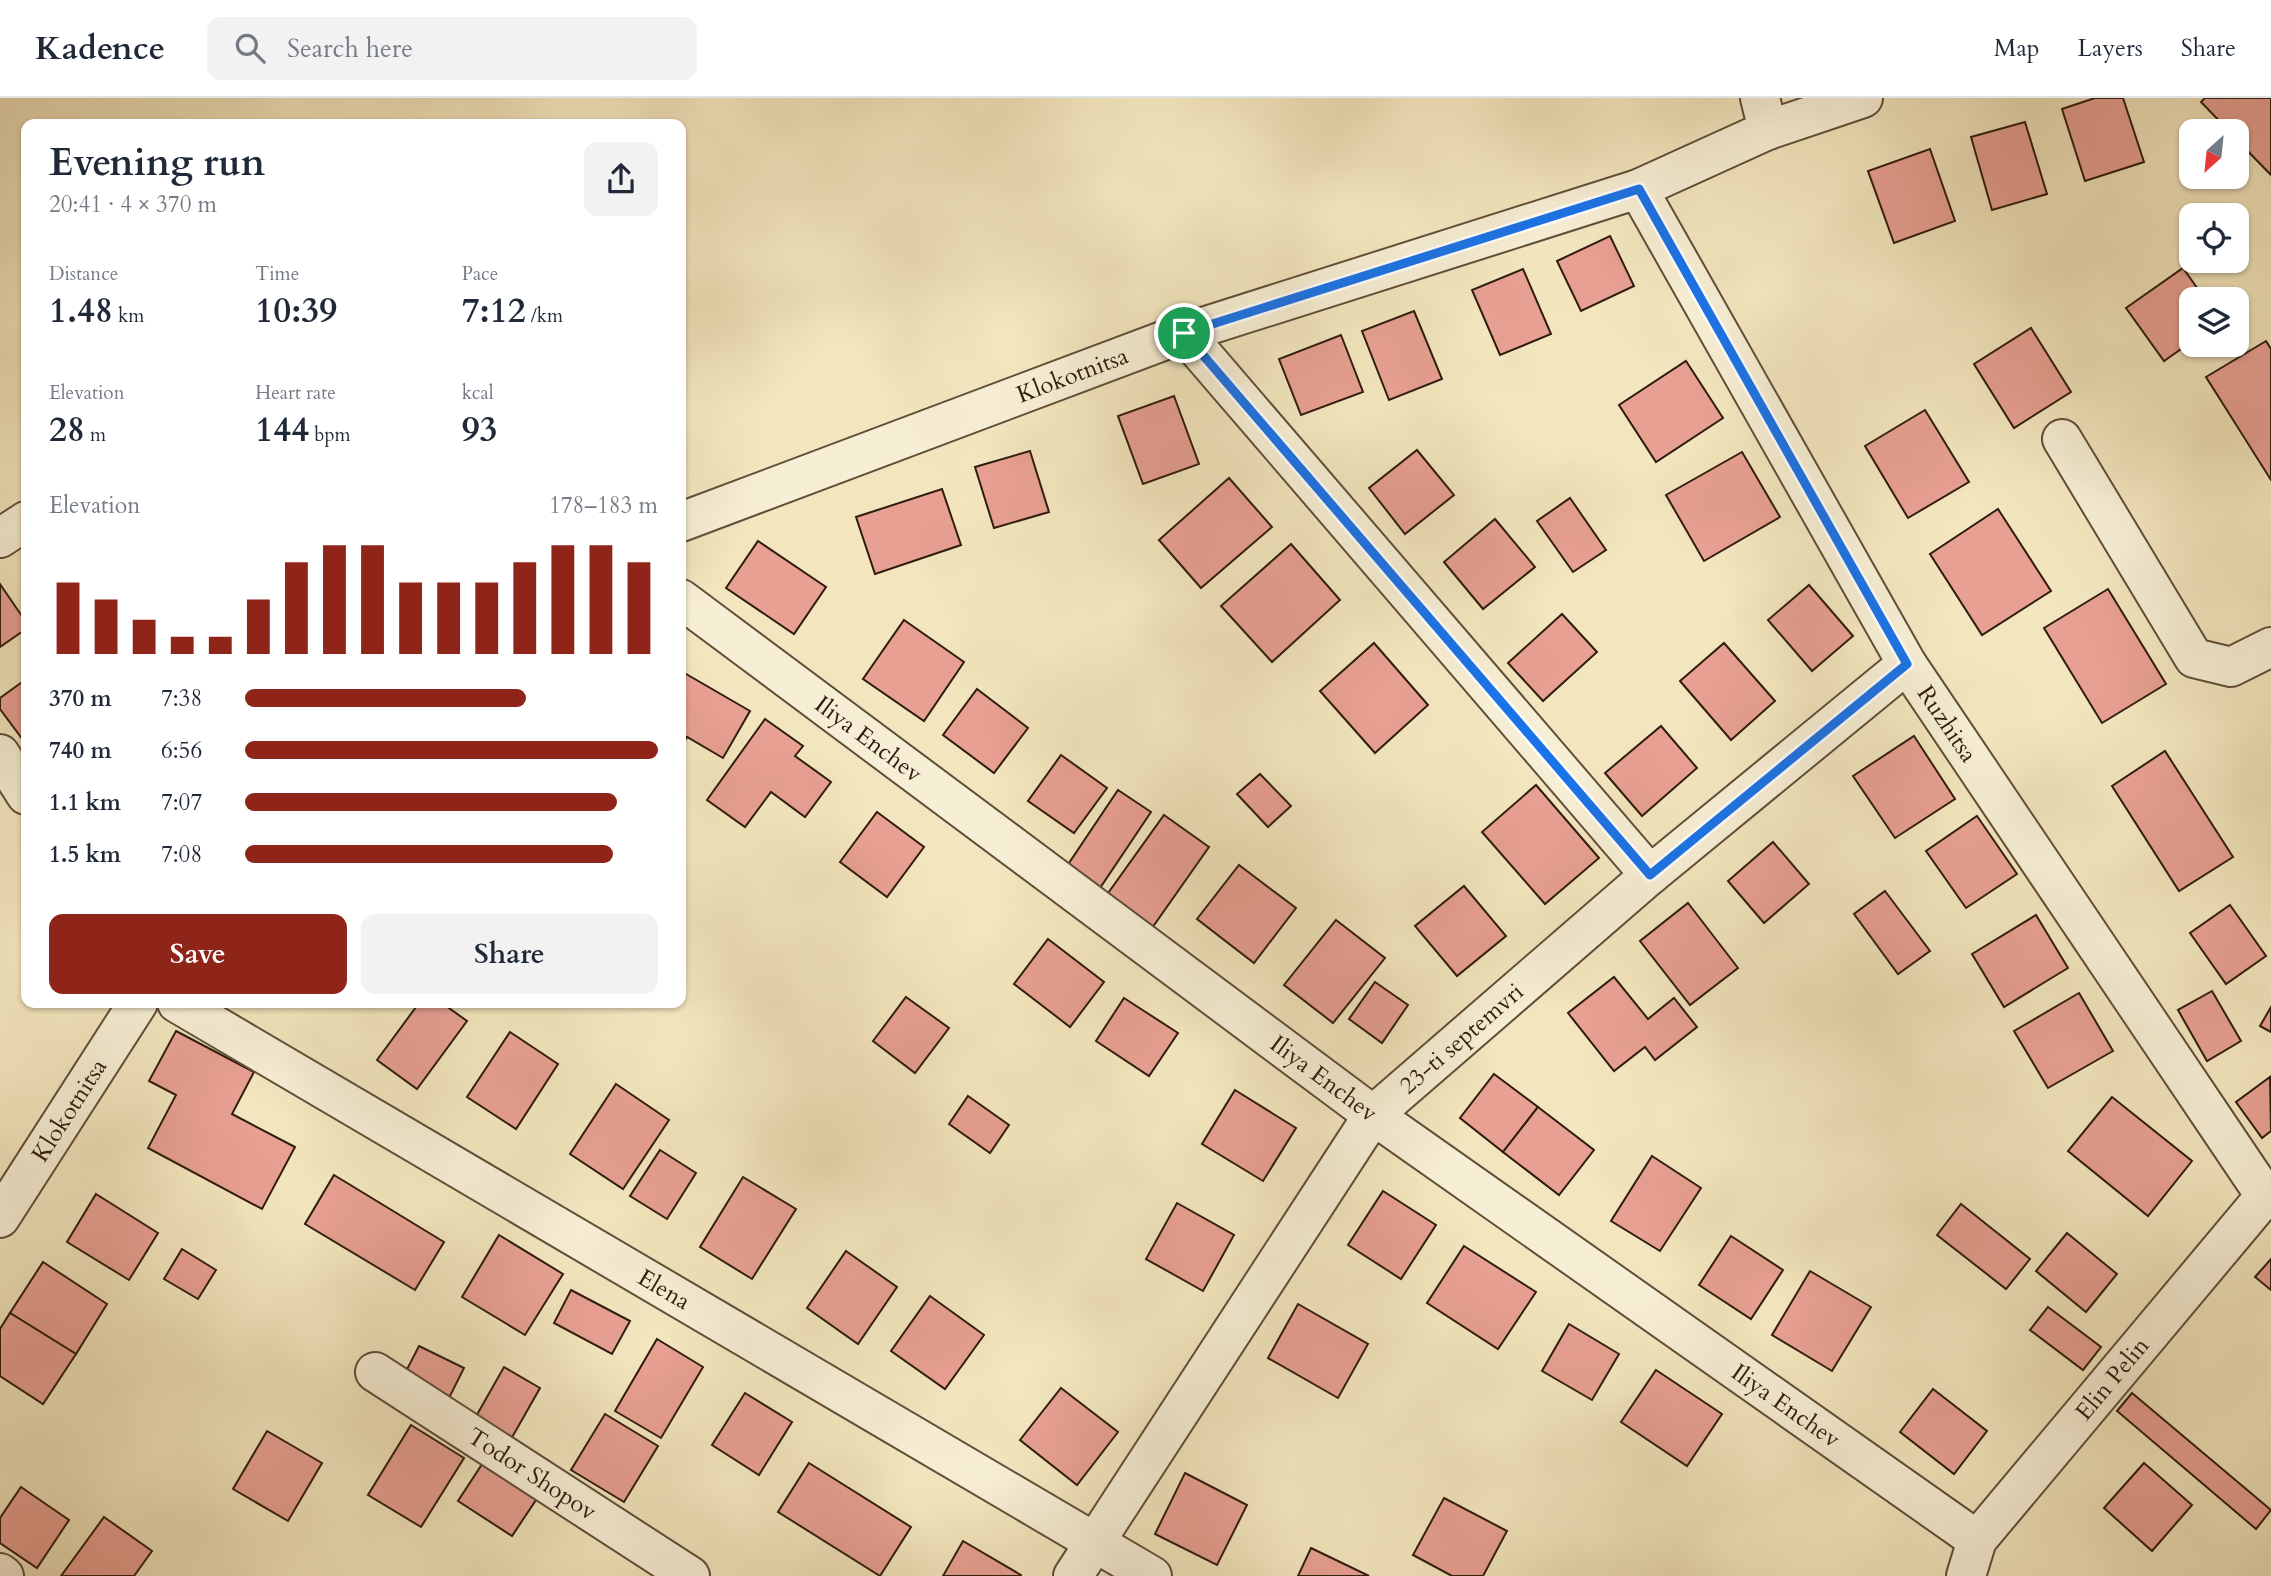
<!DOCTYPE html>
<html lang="en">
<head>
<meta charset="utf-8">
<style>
  :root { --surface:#fff; --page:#f2f2f3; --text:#1f2937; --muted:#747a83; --line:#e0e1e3; --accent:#8f2418 }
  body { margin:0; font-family:Cardo,serif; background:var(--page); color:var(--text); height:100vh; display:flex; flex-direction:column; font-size:26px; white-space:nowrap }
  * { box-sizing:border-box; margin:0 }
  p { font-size:23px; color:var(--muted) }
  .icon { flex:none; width:38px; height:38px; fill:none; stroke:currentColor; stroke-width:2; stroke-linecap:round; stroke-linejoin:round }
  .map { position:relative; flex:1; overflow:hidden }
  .side { position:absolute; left:21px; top:21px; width:665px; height:889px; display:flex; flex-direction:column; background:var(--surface); border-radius:14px; box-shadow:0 2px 5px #0004 }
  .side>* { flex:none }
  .needle { width:46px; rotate:207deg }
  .buttons { position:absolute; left:2179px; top:21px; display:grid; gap:14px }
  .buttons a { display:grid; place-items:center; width:70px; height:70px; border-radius:14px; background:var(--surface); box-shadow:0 2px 5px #0004; font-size:35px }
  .pin { position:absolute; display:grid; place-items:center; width:60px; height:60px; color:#fff; margin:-30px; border:4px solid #fff; border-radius:50%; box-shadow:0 2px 7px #0007 }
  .round { display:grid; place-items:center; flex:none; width:74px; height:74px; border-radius:14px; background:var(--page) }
  .headline { display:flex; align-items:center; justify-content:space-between; height:119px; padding:0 28px }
  h1 { font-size:38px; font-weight:800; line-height:52px }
  .stats { display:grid; grid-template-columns:repeat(3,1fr); gap:10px; height:119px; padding:7px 28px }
  .stats div { display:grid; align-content:center }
  .stats b { font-size:35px; font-weight:800 }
  .stats small { font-size:19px; font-weight:400 }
  .stats p { font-size:19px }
  .chart { height:196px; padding:14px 28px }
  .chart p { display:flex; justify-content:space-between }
  .chart svg { width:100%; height:126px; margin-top:7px; stroke:var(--accent); stroke-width:6 }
  .primary-button { display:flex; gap:14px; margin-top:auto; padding:14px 28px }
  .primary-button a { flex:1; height:80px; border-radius:14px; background:var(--accent); color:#fff; font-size:28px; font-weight:800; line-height:80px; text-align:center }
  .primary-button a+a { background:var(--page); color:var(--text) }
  ul { padding:0 28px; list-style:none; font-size:23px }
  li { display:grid; grid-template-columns:112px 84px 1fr; align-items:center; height:52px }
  li i { height:18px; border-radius:9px; background:var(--accent) }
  header { display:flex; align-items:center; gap:42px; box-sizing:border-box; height:98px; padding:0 35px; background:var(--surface); border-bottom:2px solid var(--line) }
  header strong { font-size:33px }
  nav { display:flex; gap:38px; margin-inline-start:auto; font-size:24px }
  .search { width:490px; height:63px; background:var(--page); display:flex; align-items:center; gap:18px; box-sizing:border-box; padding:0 24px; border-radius:14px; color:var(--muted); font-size:26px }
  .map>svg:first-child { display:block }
</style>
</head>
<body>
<header>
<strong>Kadence</strong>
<div class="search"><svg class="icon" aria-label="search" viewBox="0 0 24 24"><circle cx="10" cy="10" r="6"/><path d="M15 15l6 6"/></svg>Search here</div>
<nav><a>Map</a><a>Layers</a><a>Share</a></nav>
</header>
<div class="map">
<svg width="2271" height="1478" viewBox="0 0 2271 1478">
  <rect width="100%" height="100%" fill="#f3e6be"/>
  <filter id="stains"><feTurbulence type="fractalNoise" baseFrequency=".00286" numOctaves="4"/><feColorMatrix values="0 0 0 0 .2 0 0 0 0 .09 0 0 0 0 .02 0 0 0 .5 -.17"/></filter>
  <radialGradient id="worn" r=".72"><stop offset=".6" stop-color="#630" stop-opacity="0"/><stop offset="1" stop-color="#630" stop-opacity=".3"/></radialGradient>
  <g fill="#e8a092" stroke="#2f1c0e" stroke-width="2">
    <polygon points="2095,0 2123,0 2144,64 2085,83 2062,11"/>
    <polygon points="2205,0 2271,0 2271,77 2236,41 2236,33 2229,33 2201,4"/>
    <polygon points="2025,24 2047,96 1992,112 1971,39"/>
    <polygon points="1930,51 1955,123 1894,145 1868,73"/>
    <polygon points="1610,138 1634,188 1581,213 1557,163"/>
    <polygon points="2183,170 2205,201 2191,201 2191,244 2164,263 2126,210"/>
    <polygon points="1523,171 1551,236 1500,257 1472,192"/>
    <polygon points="1414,213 1442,281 1389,302 1362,233"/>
    <polygon points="2031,230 2071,294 2014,330 1974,266"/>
    <polygon points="1341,237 1363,294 1301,317 1279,261"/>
    <polygon points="2266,243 2271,251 2271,382 2206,279"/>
    <polygon points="1686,263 1723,320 1656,364 1619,307"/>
    <polygon points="1174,298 1199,366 1143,386 1118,318"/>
    <polygon points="1925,312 1969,384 1908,420 1865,348"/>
    <polygon points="1417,352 1454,397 1405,436 1369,390"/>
    <polygon points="1030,353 1049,414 994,430 975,369"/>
    <polygon points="1742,354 1780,419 1704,463 1666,397"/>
    <polygon points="1229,380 1272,429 1201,490 1159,442"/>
    <polygon points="942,391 961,447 875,476 856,419"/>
    <polygon points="1570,400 1606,452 1573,474 1537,423"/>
    <polygon points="1998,411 2051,493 1982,537 1930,456"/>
    <polygon points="1495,421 1535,469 1483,511 1444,464"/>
    <polygon points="758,443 826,489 794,536 726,490"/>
    <polygon points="1291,446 1340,502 1272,564 1221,508"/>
    <polygon points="0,486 26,524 26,531 0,549"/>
    <polygon points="1809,487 1853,538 1812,573 1768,522"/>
    <polygon points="2108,491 2166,586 2102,625 2044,530"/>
    <polygon points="1562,516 1597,554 1543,603 1508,565"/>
    <polygon points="904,522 964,564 924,623 863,581"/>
    <polygon points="1374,545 1428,607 1375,655 1320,593"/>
    <polygon points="1724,545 1775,603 1731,642 1680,583"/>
    <polygon points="681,573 750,613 723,660 687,639 681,650"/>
    <polygon points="25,582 26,584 26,646 0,611 0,600"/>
    <polygon points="977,591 1028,630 994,675 943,637"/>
    <polygon points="765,621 803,648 795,658 831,684 805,719 771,694 745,729 707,702"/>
    <polygon points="1661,628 1697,670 1642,718 1605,675"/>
    <polygon points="1914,638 1955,701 1895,740 1853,678"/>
    <polygon points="2165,653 2233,759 2179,793 2112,688"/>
    <polygon points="1061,657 1107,690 1074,735 1028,703"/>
    <polygon points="1260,676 1291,708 1268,729 1237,696"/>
    <polygon points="1536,687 1599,760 1545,806 1482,734"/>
    <polygon points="1118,692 1151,714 1100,790 1067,768"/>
    <polygon points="877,714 924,749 887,799 840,764"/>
    <polygon points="1164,717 1209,749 1152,830 1106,798"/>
    <polygon points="1977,718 2017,776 1966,810 1926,753"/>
    <polygon points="1773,744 1809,786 1764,825 1728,783"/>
    <polygon points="1239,767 1296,810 1254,865 1197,821"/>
    <polygon points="1464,788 1506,838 1457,878 1415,828"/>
    <polygon points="1885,793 1930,853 1898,876 1854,816"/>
    <polygon points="1688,805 1738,870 1690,907 1640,843"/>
    <polygon points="2230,807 2266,858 2226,886 2190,835"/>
    <polygon points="2036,817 2068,870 2004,909 1972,856"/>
    <polygon points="1336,822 1385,860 1333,925 1284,887"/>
    <polygon points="1048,841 1104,884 1070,929 1014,886"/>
    <polygon points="1614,879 1648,921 1674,900 1697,929 1655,962 1645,949 1614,973 1568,915"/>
    <polygon points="1375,884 1408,907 1382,945 1349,921"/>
    <polygon points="2212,893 2241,943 2207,963 2178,912"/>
    <polygon points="2079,895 2113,953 2048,990 2014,933"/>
    <polygon points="906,899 949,930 915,975 873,943"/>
    <polygon points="1124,900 1178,935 1149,978 1096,943"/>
    <polygon points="419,905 442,905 467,923 417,991 377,962"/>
    <polygon points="2271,909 2271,934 2260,928"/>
    <polygon points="176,933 254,974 232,1016 295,1049 262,1111 148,1050 176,997 149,983"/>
    <polygon points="510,934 558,966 516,1031 467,999"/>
    <polygon points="1494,976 1538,1009 1503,1054 1460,1020"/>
    <polygon points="2270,979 2271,1033 2262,1040 2236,1004"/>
    <polygon points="616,986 669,1022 623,1091 570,1056"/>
    <polygon points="1235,992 1296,1030 1263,1083 1202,1046"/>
    <polygon points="968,998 1009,1027 990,1055 949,1026"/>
    <polygon points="2112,999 2192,1063 2148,1118 2068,1053"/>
    <polygon points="1538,1009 1594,1052 1559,1097 1503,1054"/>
    <polygon points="660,1052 696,1075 667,1121 630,1098"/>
    <polygon points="1652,1058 1701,1090 1660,1153 1611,1123"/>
    <polygon points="334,1077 444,1144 415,1192 305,1126"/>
    <polygon points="743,1079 796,1111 752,1181 700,1149"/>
    <polygon points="1383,1093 1436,1127 1401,1181 1348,1147"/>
    <polygon points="96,1096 158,1135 129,1182 67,1144"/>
    <polygon points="1177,1105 1234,1137 1203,1193 1146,1161"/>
    <polygon points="1961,1106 2030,1161 2006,1191 1937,1137"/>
    <polygon points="2067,1135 2117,1176 2086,1214 2036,1173"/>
    <polygon points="499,1137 563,1176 525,1237 462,1199"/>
    <polygon points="1731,1138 1783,1172 1751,1221 1699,1187"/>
    <polygon points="1464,1148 1536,1194 1498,1251 1427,1205"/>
    <polygon points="182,1151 216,1172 198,1201 164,1181"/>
    <polygon points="846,1153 897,1189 858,1246 807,1210"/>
    <polygon points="2271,1161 2271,1192 2255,1179"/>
    <polygon points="43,1164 107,1206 76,1256 10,1215"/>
    <polygon points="1810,1173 1871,1209 1832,1273 1772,1237"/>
    <polygon points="571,1192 630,1223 612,1256 554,1225"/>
    <polygon points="930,1198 984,1237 945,1291 891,1253"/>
    <polygon points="1298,1206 1368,1246 1338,1300 1268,1260"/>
    <polygon points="2048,1209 2101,1249 2083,1272 2030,1232"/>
    <polygon points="10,1215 76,1256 43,1306 0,1278 0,1231"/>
    <polygon points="1569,1226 1619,1256 1592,1302 1542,1273"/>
    <polygon points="657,1241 703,1269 661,1340 615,1313"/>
    <polygon points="419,1248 464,1270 447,1304 402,1281"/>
    <polygon points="504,1269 540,1290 510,1343 474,1322"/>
    <polygon points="1656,1272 1722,1316 1687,1368 1621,1324"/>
    <polygon points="1061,1290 1118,1334 1077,1387 1020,1342"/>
    <polygon points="1933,1291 1987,1333 1954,1376 1900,1334"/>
    <polygon points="745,1295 792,1324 759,1377 712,1347"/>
    <polygon points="2132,1295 2271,1412 2256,1431 2117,1313"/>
    <polygon points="605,1316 658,1348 624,1404 571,1372"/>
    <polygon points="411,1327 464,1360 421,1429 368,1397"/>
    <polygon points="267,1333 322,1365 288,1423 233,1391"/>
    <polygon points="490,1354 544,1390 512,1438 458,1403"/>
    <polygon points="809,1365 911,1429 880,1478 778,1414"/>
    <polygon points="2144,1365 2192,1407 2152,1453 2104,1410"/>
    <polygon points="1185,1375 1247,1407 1217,1467 1155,1436"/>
    <polygon points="21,1389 69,1422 37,1470 0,1445 0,1420"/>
    <polygon points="1444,1400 1507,1433 1483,1478 1452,1478 1413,1457"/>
    <polygon points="104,1419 152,1453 134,1478 61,1478"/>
    <polygon points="963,1443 1021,1477 1021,1478 943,1478"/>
    <polygon points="1311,1450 1369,1478 1298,1478"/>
  </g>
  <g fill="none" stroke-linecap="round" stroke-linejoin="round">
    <defs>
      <g id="minor">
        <polyline points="1760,0 1768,32"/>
        <path id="s1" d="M1638,91L1907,566L2266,1099L2271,1102"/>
        <polyline points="1184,235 1650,777"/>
        <polyline points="2062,341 2194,560 2231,569 2271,549"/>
        <path id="s2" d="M681,424L1184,235L1638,91L1768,32L1863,0"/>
        <polyline points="0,440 26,423"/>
        <path id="s3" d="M681,501L1373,1017L1977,1442"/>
        <polyline points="0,656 26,697"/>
        <path id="s4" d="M177,905L1152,1478"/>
        <path id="s5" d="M0,1120L138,905"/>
        <path id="s6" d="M375,1274L690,1478"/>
        <polyline points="0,1475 4,1478"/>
        <path id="s7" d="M1073,1478L1373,1017L1650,777L1907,566"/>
        <path id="s8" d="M1966,1478L1977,1442L2271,1091"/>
      </g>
    </defs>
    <use href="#minor" stroke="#604e3a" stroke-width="42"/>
    <use href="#minor" stroke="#f7efd5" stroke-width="38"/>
  </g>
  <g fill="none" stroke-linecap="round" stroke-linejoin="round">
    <defs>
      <polygon id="route" points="1639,91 1907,566 1650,777 1184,235"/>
    </defs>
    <use href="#route" stroke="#fff" stroke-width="14"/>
    <use href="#route" stroke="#1a73e8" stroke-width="9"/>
  </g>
  <g text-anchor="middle" stroke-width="7" stroke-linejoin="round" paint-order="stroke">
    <g font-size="24" fill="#2f1c0e" stroke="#f7efd5">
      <text dy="8" stroke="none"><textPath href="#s2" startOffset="418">Klokotnitsa</textPath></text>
      <text dy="8" stroke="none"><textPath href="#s1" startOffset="618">Ruzhitsa</textPath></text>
      <text dy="8" stroke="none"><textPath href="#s3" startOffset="234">Iliya Enchev</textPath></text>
      <text dy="8" stroke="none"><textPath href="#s7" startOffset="667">23-ti septemvri</textPath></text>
      <text dy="8" stroke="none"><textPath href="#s3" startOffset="802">Iliya Enchev</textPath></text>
      <text dy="8" stroke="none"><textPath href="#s5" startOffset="128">Klokotnitsa</textPath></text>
      <text dy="8" stroke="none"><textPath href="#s4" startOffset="565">Elena</textPath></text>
      <text dy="8" stroke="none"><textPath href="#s8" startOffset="248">Elin Pelin</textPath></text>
      <text dy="8" stroke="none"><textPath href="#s3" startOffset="1368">Iliya Enchev</textPath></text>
      <text dy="8" stroke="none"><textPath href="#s6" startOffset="187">Todor Shopov</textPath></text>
    </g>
  </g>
  <rect width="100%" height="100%" filter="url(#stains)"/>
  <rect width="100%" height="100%" fill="url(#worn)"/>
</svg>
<div class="buttons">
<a><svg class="needle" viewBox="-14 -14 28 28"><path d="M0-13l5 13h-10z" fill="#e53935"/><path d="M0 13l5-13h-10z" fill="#747a83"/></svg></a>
<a><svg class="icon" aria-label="locate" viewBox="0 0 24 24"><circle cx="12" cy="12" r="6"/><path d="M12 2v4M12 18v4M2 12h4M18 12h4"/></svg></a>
<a><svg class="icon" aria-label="layers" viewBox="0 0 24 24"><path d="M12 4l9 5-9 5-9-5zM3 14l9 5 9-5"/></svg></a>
</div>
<div class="pin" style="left:1184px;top:235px;background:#1e9e55"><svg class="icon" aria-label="arrive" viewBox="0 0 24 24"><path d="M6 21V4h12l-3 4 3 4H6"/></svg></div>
<section class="side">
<div class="headline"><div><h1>Evening run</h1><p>20:41 · 4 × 370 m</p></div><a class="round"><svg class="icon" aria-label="share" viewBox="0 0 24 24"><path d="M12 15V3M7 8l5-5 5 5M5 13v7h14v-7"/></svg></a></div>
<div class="stats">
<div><p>Distance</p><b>1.48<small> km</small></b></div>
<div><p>Time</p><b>10:39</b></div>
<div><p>Pace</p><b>7:12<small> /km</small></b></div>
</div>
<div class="stats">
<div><p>Elevation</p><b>28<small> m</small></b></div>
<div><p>Heart rate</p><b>144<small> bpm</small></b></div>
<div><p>kcal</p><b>93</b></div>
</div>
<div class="chart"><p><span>Elevation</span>178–183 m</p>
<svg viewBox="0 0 160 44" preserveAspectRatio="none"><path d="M5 44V19M15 44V25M25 44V32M35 44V38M45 44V38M55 44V25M65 44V12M75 44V6M85 44V6M95 44V19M105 44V19M115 44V19M125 44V12M135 44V6M145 44V6M155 44V12"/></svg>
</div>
<ul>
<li><b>370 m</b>7:38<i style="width:68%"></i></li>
<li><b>740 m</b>6:56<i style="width:100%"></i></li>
<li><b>1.1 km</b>7:07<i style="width:90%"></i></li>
<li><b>1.5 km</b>7:08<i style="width:89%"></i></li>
</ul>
<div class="primary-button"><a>Save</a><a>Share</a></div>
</section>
</div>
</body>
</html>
